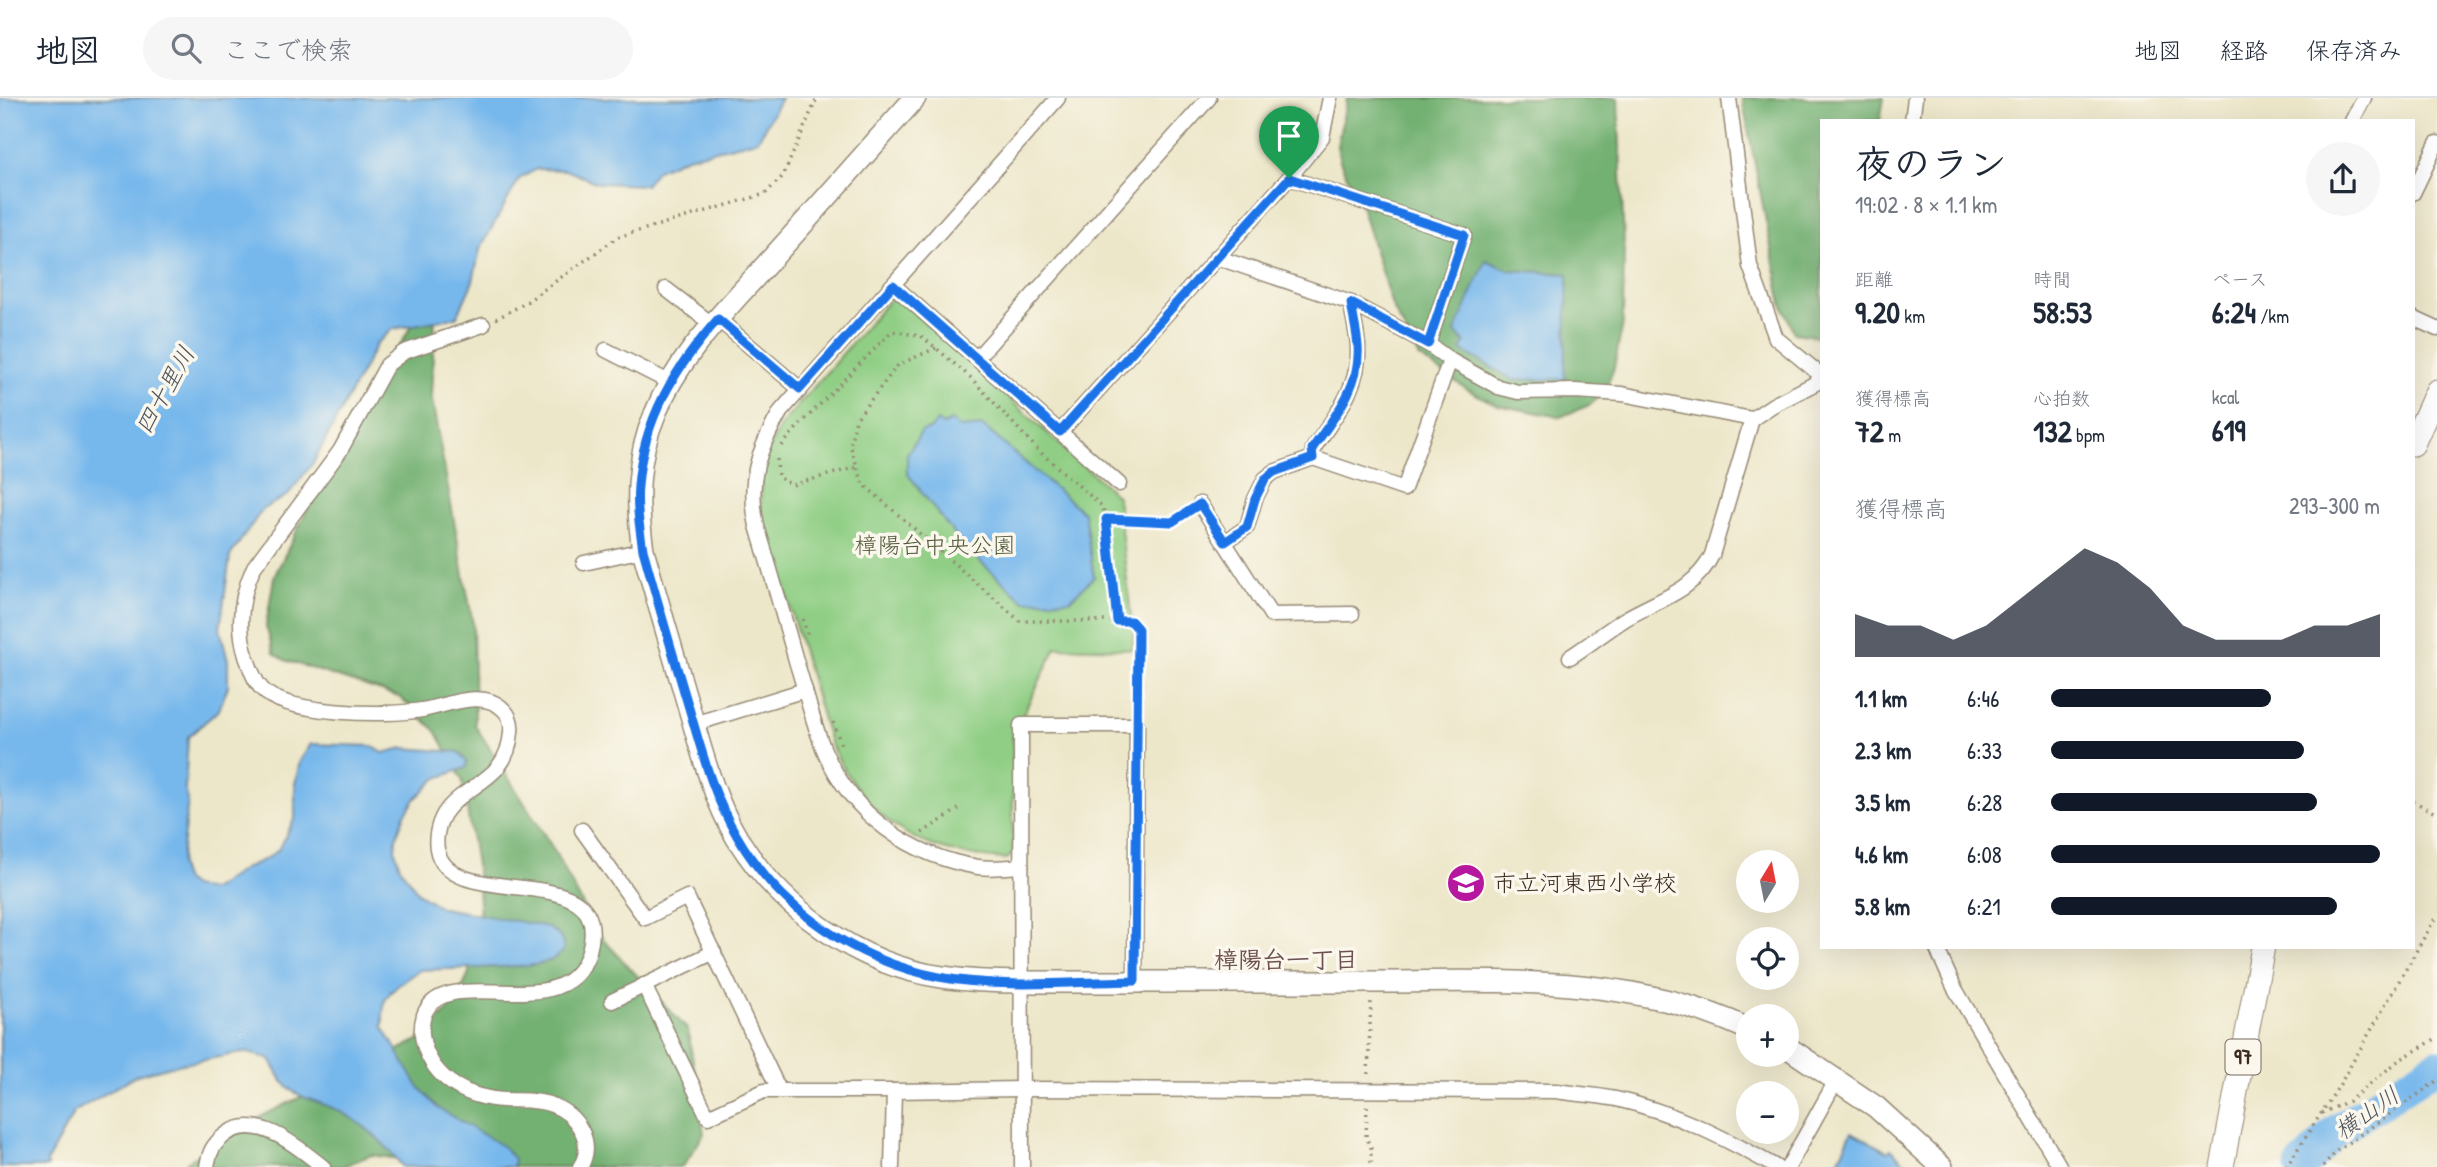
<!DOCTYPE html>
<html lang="ja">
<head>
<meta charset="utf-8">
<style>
  :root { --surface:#fff; --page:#f6f6f7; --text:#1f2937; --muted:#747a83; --line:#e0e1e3; --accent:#111827 }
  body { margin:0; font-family:"Patrick Hand","Klee One",sans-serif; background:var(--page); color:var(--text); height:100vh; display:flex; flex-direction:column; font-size:26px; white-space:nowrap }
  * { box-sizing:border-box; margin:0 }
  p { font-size:23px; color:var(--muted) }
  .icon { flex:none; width:38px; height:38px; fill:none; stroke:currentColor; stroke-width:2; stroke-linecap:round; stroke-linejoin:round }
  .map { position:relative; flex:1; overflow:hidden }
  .sheet { position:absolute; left:1820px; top:21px; width:595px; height:830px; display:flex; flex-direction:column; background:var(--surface); border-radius:0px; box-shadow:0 7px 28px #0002 }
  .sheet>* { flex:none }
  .needle { width:46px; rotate:10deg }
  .fabs { position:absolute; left:1736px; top:752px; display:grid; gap:14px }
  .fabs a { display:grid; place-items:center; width:63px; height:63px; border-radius:50%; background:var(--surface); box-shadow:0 7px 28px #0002; font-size:35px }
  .pin { position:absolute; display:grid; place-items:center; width:60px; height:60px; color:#fff; margin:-72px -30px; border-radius:50% 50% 50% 0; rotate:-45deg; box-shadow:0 0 7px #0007 }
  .pin .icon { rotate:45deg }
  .round { display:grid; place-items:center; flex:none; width:74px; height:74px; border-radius:37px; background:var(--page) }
  .summary { display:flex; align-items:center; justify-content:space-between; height:119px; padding:0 35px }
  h1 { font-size:38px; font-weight:700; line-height:52px }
  .stats { display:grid; grid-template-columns:repeat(3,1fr); gap:10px; height:119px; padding:7px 35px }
  .stats div { display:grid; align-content:center }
  .stats b { font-size:30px; font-weight:700 }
  .stats small { font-size:19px; font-weight:400 }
  .stats p { font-size:19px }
  .chart { height:196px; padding:14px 35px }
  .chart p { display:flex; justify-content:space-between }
  .chart svg { width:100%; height:126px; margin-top:7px; fill:var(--accent); opacity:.7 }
  ul { padding:0 35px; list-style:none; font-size:23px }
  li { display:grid; grid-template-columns:112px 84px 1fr; align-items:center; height:52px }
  li i { height:18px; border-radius:9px; background:var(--accent) }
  header { display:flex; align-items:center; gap:42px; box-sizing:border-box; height:98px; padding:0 35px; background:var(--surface); border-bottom:2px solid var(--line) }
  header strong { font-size:33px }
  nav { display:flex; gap:38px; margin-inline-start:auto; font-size:24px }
  .search { width:490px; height:63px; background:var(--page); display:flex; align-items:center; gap:18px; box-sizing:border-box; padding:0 24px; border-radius:38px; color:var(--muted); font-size:26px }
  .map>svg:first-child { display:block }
</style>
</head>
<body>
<header>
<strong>地図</strong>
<div class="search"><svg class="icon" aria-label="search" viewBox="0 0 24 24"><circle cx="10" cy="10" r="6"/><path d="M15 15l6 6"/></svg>ここで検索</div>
<nav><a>地図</a><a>経路</a><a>保存済み</a></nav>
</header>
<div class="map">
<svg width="2437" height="1069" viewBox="0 0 2437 1069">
  <rect width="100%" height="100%" fill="#fbf7ec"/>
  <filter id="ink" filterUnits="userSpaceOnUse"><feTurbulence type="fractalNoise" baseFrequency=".0143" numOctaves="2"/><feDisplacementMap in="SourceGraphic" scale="14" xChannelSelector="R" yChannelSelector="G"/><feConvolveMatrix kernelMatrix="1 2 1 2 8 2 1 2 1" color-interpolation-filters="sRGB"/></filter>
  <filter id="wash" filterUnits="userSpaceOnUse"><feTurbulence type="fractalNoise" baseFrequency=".00686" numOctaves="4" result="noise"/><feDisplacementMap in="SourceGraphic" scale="28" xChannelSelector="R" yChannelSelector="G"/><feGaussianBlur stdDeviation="1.57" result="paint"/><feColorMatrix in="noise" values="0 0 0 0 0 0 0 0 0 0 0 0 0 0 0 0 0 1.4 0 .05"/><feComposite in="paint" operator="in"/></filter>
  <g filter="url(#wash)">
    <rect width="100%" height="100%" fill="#ede7ca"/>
    <path fill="#8fce84" stroke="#657c51" stroke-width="2" d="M890,201H899L1117,398L1133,534V551L1056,549L1013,637V755L1007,761C918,757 869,725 830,645L761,412V387L766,356L781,327Z"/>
    <g fill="#73b172" stroke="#576e48" stroke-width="2">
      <polygon points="1347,0 1618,0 1624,148 1623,224 1614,270 1604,295 1590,307 1560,319 1497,307 1468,292 1420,260 1392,208 1361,108 1340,63 1337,48"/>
      <polygon points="1742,0 1884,0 1880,23 1822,23 1822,239 1794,235 1782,206"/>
      <polygon points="437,179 431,297 473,526 475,627 552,749 599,837 688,932 704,1036 684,1067 680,1069 459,1069 371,1057 341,1069 183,1069 188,1063 264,1017 417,943 455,906 468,878 480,821 477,773 462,681 436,633 400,599 285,562 274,555 266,528 274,479 314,398 391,265"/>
    </g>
    <g fill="#77b8ec" stroke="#597185" stroke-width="2">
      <path d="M0,0H781L758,42L687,59L657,72L645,87L598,85L566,72L537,71L519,81L480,151L473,183L457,219L393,231L377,245L313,365L288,397L262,412L230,458L220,531L228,562V588L219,612L188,639L185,691L188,702L180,767L182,776L185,783L192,789L212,792L247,769L266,761L278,752L295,720V686L300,663L311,646L372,648L383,655L403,650L459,654L467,664L466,670L437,680L416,700L405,716L396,740L395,752L400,769L419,796L442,810L544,828C555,833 565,839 563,853C553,864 541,866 527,868L420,872L399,886L390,895L385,902L383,916V929L417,987L438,1010L504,1049L514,1061L513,1069H403C386,1047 363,1024 337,1012C301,995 290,1004 271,962L246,954L171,968L137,977L74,1014L47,1063L48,1069H0Z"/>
      <polygon points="1486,162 1509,172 1568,176 1565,281 1514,282 1461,252 1465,245 1455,234"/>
      <polygon points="937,323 943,327 952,323 960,330 983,328 1084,415 1094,479 1070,502 1024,503 964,449 907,375 907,356 922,333 931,331"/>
      <polygon points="1852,1034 1888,1054 1891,1051 1910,1069 1835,1069"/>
    </g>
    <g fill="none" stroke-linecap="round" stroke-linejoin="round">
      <polyline stroke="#77b8ec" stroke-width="33" points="2301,1069 2335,1034 2437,967"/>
    </g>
  </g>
  <g filter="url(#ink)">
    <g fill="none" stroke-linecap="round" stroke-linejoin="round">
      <defs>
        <g id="street">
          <polyline points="1729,0 1750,168 1776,240 1822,278"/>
          <polyline points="1912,23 1915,0"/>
          <polyline points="2352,23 2364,0"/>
          <polyline points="1289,80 1464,137 1428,246"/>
          <polyline points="2413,95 2437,45"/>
          <polyline points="1216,159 1351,205 1428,246 1450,262 1498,289 1518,294 1575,293 1622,296 1752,321"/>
          <polyline points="893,187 1119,386"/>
          <polyline points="666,191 713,227"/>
          <path d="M1351,205C1353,219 1357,234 1358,248C1361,289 1334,319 1313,351V360L1404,391L1450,262"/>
          <polyline points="2413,220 2437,231"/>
          <polyline points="718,221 800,291"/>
          <path d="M483,227L404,254L387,267L340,353L254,469C241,497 237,528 246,558C250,569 254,583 262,591C284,617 389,618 422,612C446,608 483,590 504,612C510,618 512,625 511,634C508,684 464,685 444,716C438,726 435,740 437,751C449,816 604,759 591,844C576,938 445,859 424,917C421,927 421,937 424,947C435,983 468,1000 504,1002C519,1003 537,1001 552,1007C577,1016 596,1045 580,1069"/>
          <polyline points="606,252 669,284"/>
          <polyline points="977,260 1209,0"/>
          <polyline points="1060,334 1289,80 1322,39 1330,0"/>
          <polyline points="1200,406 1271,517 1352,516"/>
          <polyline points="1225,444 1247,429 1255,401 1265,381 1274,374 1313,360"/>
          <polyline points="584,465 643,452"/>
          <path d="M1570,559C1589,547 1606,533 1625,521C1657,502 1695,493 1712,457L1752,321L1773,307L1822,282"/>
          <polyline points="694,626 805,592"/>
          <polyline points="582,732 645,820 687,799 779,992"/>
          <path d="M1021,768C1007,769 992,771 978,769C910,758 852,717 824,652C813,625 806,594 797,566C784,520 771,474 757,428C747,384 758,351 781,313L1058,0"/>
          <polyline points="1936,849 1954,889 2060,1069"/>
          <polyline points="644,887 708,1019 764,993 894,993"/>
          <polyline points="612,903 714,854"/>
          <path d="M207,1069C209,1055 213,1046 225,1037C257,1013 298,1049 323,1069"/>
          <path d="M892,1069L894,993L1022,991L1556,993C1576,996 1596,997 1616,1001C1674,1014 1725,1040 1776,1069"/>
          <polyline points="1022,1069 1021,627 1137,627 1135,883"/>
          <polyline points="1788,1069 1837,981"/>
        </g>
        <g id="secondary">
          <path d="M915,0C865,56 816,112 766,167C725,213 678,258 655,316C636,360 636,405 643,452C658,505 674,558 689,610C702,654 713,700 737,740C781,811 858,867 942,879C969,883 995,884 1022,884C1135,883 1248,883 1362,884C1491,884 1627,874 1748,931"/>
          <polyline points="1787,949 1876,1009 1942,1069"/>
        </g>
        <g id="primary">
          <polyline points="2413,346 2437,293"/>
          <polyline points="2222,1069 2263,849"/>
        </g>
      </defs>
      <use href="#street" stroke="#948874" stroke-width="17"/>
      <use href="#secondary" stroke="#948874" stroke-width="24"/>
      <use href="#primary" stroke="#948874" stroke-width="25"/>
      <g stroke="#948874" stroke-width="3.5" stroke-dasharray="2 5" stroke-linecap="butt">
        <polyline points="496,221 525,205 618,139 765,96 783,78 817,0"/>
        <polyline points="936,250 898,267 856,321 850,347 863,386 1020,523 1131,523 1138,531 1137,611"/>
        <polyline points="782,348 792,335 892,233 921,238 936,250 970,279 1040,354 1103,409 1117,523"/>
        <polyline points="777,361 778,379 792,387 857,369"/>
        <polyline points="1106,421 1172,424 1188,414"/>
        <polyline points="803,521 807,536"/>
        <polyline points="833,624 842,649"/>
        <polyline points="2413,703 2437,716"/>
        <polyline points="922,735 963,708"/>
        <polyline points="1368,976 1371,903"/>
        <polyline points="1367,1008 1366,1040 1371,1049 1371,1069"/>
        <polyline points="2322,1015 2349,1003 2398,963 2437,940"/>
        <polyline points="2286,1069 2339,988 2437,817"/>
        <polyline points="2323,1069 2337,1053 2437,983"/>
      </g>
      <use href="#street" stroke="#fff" stroke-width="14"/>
      <use href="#secondary" stroke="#fff" stroke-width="21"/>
      <use href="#primary" stroke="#fff" stroke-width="23"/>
    </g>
  </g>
  <g fill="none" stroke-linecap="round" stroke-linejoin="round" filter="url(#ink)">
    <defs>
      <path id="route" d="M1289,80L1464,137L1428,246L1351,205C1353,219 1357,234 1358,248C1361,289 1334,319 1312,351L1313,360L1274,374L1265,381L1255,401L1247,429L1225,444L1200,406L1172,424L1106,421L1117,523H1131L1138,531L1135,883C1072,884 1001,891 939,879C857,863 779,812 737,738C713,698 702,654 689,610C673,557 658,505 643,452C640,431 636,409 638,388C643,321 675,270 718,221L800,291L893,187L1060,334Z"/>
    </defs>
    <use href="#route" stroke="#fff" stroke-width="14"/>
    <use href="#route" stroke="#1a73e8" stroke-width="9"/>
  </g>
  <defs>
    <symbol id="school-disc" viewBox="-11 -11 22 22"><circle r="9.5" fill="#b5179e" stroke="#fbf7ec"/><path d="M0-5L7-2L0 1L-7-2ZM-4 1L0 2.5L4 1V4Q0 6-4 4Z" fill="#fff"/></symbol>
  </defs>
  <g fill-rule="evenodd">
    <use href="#school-disc" x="1444" y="763" width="44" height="44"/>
  </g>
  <g text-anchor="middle" stroke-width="7" stroke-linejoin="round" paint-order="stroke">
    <rect fill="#fbf7ec" stroke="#75685c" stroke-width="2" x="2225.5" y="941.5" width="35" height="35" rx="5"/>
    <g font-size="21" font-weight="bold" fill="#3b2a1e">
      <text x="2243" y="966">97</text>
    </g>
    <g font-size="23" fill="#545b3d" stroke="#fbf7ec">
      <text x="935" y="455">樟陽台中央公園</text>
    </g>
    <g font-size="23" fill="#3b2a1e" stroke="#fbf7ec" text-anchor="start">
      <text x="1493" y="793">市立河東西小学校</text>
    </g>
    <g font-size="24" font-style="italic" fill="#4d555c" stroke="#fbf7ec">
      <text transform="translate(165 292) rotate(-61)" y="8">四十里川</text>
      <text transform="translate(2367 1015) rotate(-35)" y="8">横山川</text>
    </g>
    <g font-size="24" font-weight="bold" fill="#6d5150" stroke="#fbf7ec">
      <text x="1286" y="870">樟陽台一丁目</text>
    </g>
  </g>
</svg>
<div class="fabs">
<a><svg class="needle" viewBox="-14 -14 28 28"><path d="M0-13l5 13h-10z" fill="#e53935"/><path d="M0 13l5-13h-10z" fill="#747a83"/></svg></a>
<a><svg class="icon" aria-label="locate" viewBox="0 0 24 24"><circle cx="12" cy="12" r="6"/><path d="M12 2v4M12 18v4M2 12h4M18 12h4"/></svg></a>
<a>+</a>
<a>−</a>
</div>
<div class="pin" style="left:1289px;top:80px;background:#1e9e55"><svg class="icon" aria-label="arrive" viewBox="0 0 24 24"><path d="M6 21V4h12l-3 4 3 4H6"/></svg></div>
<section class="sheet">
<div class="summary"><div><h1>夜のラン</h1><p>19:02 · 8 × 1.1 km</p></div><a class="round"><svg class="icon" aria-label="share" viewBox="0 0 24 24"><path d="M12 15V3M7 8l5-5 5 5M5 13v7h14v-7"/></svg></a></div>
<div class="stats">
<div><p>距離</p><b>9.20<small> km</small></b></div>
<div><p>時間</p><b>58:53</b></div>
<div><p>ペース</p><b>6:24<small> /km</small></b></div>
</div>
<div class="stats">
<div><p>獲得標高</p><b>72<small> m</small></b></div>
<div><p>心拍数</p><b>132<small> bpm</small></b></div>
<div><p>kcal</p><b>619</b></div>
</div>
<div class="chart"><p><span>獲得標高</span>293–300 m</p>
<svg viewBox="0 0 160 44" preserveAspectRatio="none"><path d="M0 44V29L10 33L20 33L30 38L40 33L50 24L60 15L70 6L80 11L90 20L100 33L110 38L120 38L130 38L140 33L150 33L160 29V44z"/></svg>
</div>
<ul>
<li><b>1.1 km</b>6:46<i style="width:67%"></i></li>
<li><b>2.3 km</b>6:33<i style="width:77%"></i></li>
<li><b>3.5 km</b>6:28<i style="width:81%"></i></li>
<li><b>4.6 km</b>6:08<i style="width:100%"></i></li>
<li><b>5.8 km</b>6:21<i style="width:87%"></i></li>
</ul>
</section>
</div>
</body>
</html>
